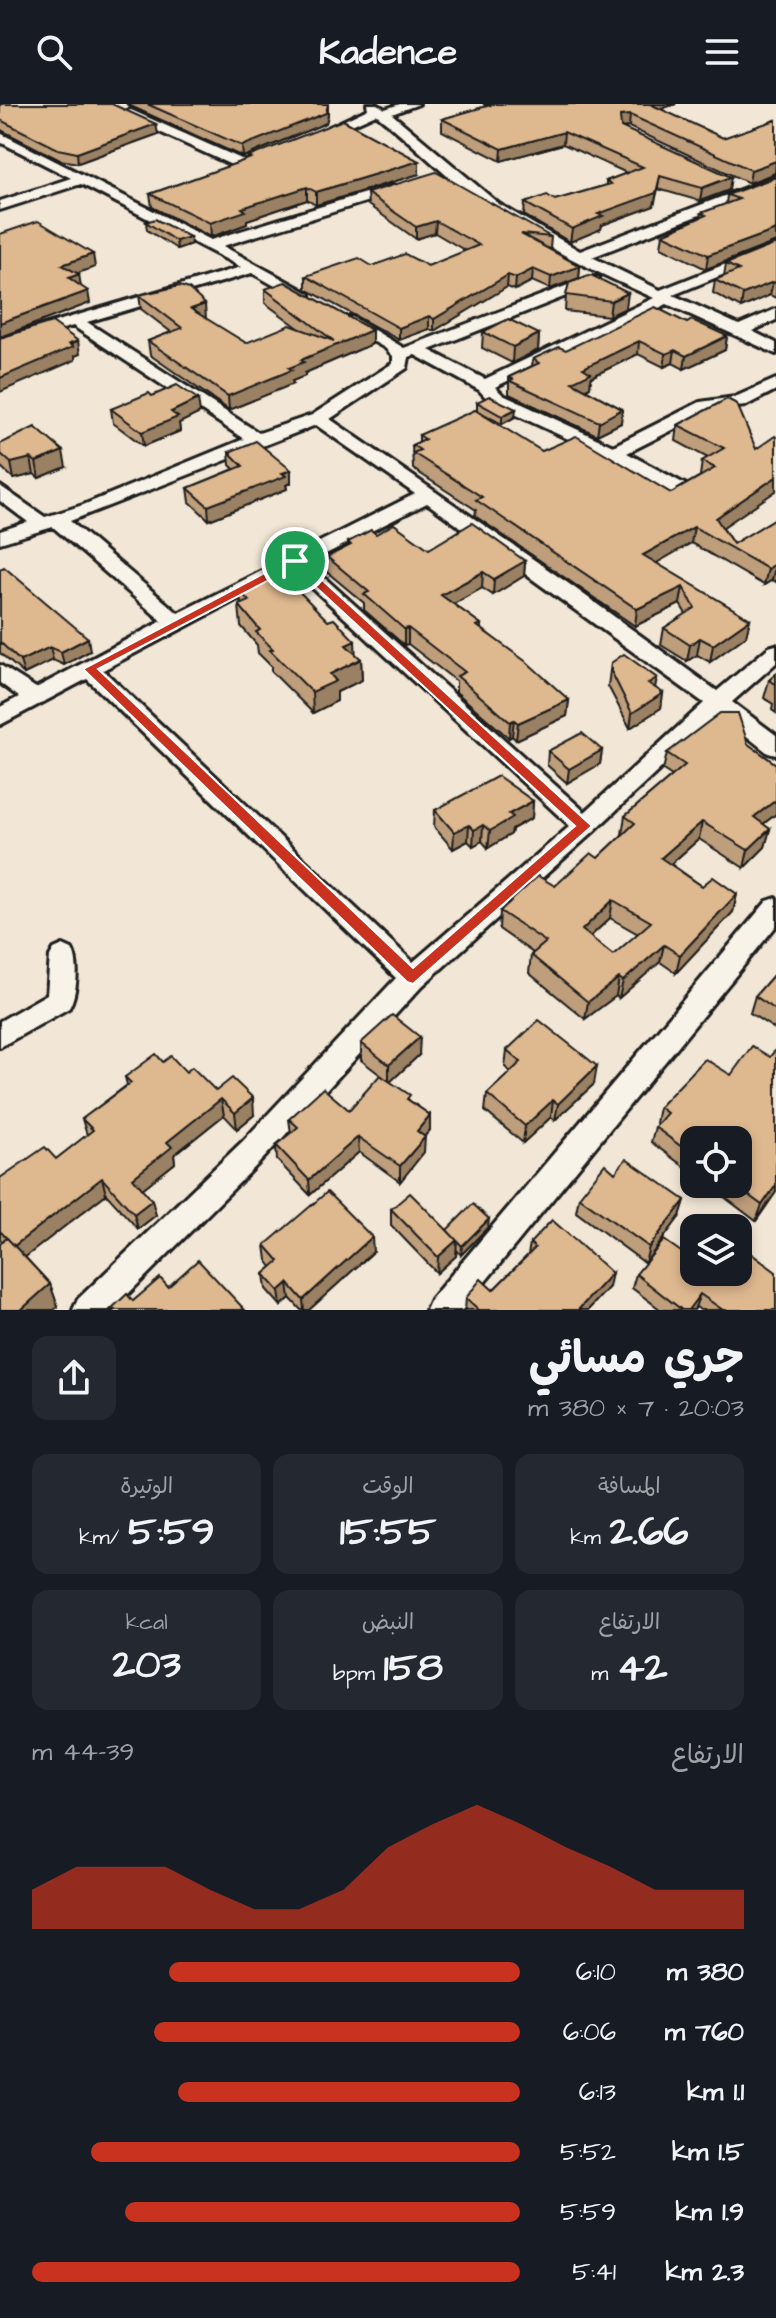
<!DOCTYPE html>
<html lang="ar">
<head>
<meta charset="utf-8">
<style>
  :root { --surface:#171b24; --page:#242831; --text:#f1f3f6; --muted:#9ea1a6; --accent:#c8321e }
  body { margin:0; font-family:"Architects Daughter","Playpen Sans Arabic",sans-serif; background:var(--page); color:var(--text); direction:rtl; height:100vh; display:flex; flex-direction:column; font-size:30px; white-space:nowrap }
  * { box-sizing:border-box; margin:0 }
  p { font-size:26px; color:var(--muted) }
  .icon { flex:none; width:44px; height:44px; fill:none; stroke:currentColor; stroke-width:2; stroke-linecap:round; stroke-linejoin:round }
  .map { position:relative; height:1206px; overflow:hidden; direction:ltr }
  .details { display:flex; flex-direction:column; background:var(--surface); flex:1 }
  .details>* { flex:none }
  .controls { position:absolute; left:680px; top:1022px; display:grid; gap:16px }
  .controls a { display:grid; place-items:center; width:72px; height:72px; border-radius:16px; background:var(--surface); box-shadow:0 4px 12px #0003; font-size:40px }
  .pin { position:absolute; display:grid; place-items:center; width:68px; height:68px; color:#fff; margin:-34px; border:4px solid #fff; border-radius:50%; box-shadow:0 2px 8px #0007 }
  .round { display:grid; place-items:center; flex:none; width:84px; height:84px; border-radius:16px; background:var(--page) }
  .head { display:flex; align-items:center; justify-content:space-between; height:136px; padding:0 32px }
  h1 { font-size:44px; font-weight:700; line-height:60px }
  .metrics { display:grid; grid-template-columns:repeat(3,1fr); gap:12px; height:136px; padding:8px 32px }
  .metrics div { display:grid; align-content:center; border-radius:16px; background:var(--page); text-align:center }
  .metrics b { font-size:40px; font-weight:700 }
  .metrics small { font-size:22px; font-weight:400 }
  .metrics p { font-size:22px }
  .chart { height:224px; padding:16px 32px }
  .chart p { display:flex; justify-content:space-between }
  .chart svg { width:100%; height:144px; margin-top:8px; fill:var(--accent); opacity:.7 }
  ul { padding:0 32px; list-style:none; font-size:26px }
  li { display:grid; grid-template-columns:128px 96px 1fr; align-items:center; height:60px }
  li i { height:20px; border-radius:10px; background:var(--accent) }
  header { display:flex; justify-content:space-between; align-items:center; height:104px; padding:0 32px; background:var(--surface); font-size:36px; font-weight:700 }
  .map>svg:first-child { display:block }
</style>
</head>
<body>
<header><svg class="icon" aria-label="menu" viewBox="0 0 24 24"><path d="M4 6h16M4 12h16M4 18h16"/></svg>Kadence<svg class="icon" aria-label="search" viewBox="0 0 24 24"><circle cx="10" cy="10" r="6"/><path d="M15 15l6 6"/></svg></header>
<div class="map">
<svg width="776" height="1206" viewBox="0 0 776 1206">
  <rect width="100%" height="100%" fill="#f2e7d6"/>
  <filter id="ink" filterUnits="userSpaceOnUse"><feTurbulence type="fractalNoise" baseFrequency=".0125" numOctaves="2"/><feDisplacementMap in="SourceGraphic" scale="16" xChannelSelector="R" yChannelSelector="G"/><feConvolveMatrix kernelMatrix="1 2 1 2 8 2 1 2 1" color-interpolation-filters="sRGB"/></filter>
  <g filter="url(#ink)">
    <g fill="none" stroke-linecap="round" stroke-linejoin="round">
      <defs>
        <g id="street">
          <path d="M367,0H377L385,5L400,0H419L392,10L499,100L580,147L776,72V81L592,153L660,186L776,140V149L673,191L739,221L776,205V216L752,227L776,239V250L667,200L495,283L503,291L613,342L700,298L735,293L776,275V286L745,302L710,307L627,349L690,383L692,387L690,391H676L607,353L491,299L479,286L415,251L409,253L407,264L330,315L572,482L717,587L769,543L776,541V559L732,598L776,631V651L768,649L719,610L593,728L422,882L263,1055L112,1206H73L78,1195L243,1037L396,874L87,575L0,621V603L19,593L0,579V561L36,584L162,517L53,423L0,439V427L28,418L0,397V382L45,413L83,401L244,335L73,222L0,244V234L241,163L81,80L0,106V97L71,74L0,38V29L211,136L388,82H398V88L223,142L310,190V196H300L252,169L87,218L259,329L312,311L393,259V252L385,244L340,219V213H352L404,244L589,173H599V179L429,246L485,275L654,194C592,166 530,137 475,95C441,69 411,37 376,10L325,33L315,30L368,5ZM316,321L415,390L178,509L70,417ZM427,399L704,599L585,708L308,459ZM293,466L570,722L413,858L103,566Z"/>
          <polygon points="131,6 248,58 250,61 238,64 127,13 127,7"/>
          <polygon points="776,794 776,822 462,1206 426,1206 431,1195 767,797"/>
          <path d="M63,841L72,845C80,859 77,890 69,904L0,943V917L47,890L50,852L54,845Z"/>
        </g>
      </defs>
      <use href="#street" stroke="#1c1c1c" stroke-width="6"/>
      <use href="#street" fill="#f7f3e8" fill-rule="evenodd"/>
    </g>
    <g fill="#bf9e7b" stroke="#1c1c1c" stroke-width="2" fill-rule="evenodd">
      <polygon points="0,0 158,30 78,59 60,56 1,26 0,27"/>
      <polygon points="126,0 328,0 328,11 326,19 243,53"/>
      <polygon points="483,0 676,0 660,5 723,34 776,16 776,70 775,69 749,79 629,23 623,24 729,86 700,97 658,85 654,102 602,121 601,125 570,138 524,111 525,99 555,96 606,81 606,77 627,69 563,40 501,57 442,27 442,15 487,2"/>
      <polygon points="248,53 419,57 419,70 316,101 307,96 247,116 247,120 211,133 152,103 150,90 249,55"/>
      <polygon points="776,73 776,138 706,165 661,143 663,130 700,113 701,109 726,100 727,91"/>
      <polygon points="367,89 551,133 550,145 548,145 580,162 579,174 550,185 532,177 515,186 507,183 434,227 429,225 399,236 306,185 306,172 372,162 428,162 466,147 435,129 416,135 368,101"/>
      <polygon points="146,118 191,140 177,145 147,126"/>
      <polygon points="776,140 776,194 770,191 741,204 713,189 715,176 724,172 726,160"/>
      <polygon points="591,171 626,204 609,212 565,207 566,191"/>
      <polygon points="265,185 372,226 372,240 305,269 305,272 292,277 293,280 229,306 150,251 148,237 171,228 141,205 139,191 206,215 246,239 300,225 265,199"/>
      <polygon points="687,219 727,232 725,246 684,265 673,259 664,263 638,250 591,273 590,283 585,285 622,305 621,319 597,331 509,290 509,273 532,262 533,255 566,246"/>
      <polygon points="483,228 539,230 538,246 512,259 482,244"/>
      <polygon points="152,292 200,309 179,319 180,327 144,342 113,319 111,305"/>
      <polygon points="727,295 723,424 733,440 776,414 776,478 772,476 764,481 691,439 656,459 750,515 746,532 710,558 697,551 687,557 661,541 664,524 686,510 680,500 635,522 475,412 476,406 413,365 412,341 419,338 419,331 542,347 671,389 700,372 702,357 708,354 676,337 678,321"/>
      <polygon points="477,298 515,313 502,320 477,306"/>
      <polygon points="0,340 66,363 39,374 34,370 14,375 0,362"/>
      <polygon points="229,348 291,366 291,379 286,381 287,385 209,416 190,398 188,384 234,365 230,361"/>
      <polygon points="376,430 429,445 525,457 524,472 493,491 482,484 453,500 481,520 481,524 569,596 567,612 516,636 512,632 509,634 456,588 456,577 408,540 404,541 364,506 364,499 327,468 327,453 348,443 348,438"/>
      <polygon points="0,465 90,547 64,561 53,556 24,570 0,549"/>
      <polygon points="240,487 355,550 361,555 362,576 337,588 337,597 313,609 271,567 271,562 258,549 257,541 241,522 239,501 241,500"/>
      <polygon points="611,559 663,589 661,604 630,624 608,582"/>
      <polygon points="776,570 776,609 772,606 773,600 764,594 769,576"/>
      <path d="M748,640L776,660V710L763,720L770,725L765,743L744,764L699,735L671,760L702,782L737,790L733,808L676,869L660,858L619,894L616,892L585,915L529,869L531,851L533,849L499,825L500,807L555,782L598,754L623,730H622L625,712L672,672L663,666L667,649ZM610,814L638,830L613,851L590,833Z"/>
      <polygon points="602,646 600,660 567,679 547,661 548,647"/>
      <polygon points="533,697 532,714 512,725 511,730 488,744 482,737 473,742 468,737 453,745 434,723 435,706"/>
      <polygon points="776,868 776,926 750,909 755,892"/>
      <polygon points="361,939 419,951 390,978 410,997 430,1011 430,1026 424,1032 424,1048 400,1078 359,1048 310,1091 277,1056 276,1041 291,1029 289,1015 349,1006 383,973 361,956"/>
      <polygon points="776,945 776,1088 756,1117 707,1080 738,1080 694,1036 694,1070 651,1038 655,1023 657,1020 656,1019 659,1003 770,953"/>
      <polygon points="507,946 594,980 555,1016 551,1013 523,1039 485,1007 487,990 511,968 505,963"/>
      <polygon points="163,958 186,968 254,1011 237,1025 224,1011 174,1051 175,1059 142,1085 156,1111 138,1125 106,1090 25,1153 50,1180 58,1203 0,1135 0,1074 56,1055 87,1031 82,1015 127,981 125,973"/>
      <polygon points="615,1069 685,1096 680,1112 645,1159 576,1108 579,1093"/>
      <polygon points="391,1105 447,1126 488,1123 461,1151 457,1146 456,1152 437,1169 391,1121"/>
      <polygon points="530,1139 609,1183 588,1206 465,1206 466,1194 493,1186 528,1151"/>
      <polygon points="265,1141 373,1148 309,1206 301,1206 290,1194 281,1202 266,1185 264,1170 272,1163 267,1156"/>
      <polygon points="694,1158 776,1206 700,1206 696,1203 694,1206 661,1206 632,1184 636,1170"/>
    </g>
    <g fill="#9b8164" stroke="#1c1c1c" stroke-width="2">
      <polygon points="328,0 328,11 326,19 243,53 242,42"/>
      <polygon points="645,0 676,0 644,10"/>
      <polygon points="630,11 629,23 619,24 620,12"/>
      <polygon points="156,20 158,30 78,59 77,49"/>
      <polygon points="564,28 563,40 501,57 502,45"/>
      <polygon points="419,57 419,70 316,101 316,88"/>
      <polygon points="776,57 775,69 749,79 751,66"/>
      <polygon points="660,72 654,102 602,121 601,125 570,138 572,125"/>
      <polygon points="731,73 729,86 700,97 702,84"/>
      <polygon points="307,83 307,96 247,116 247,120 211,133 210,119 242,104"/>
      <polygon points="436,117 435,129 416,135 416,123"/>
      <polygon points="776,126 776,138 706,165 708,151"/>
      <polygon points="190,133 191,140 177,145 176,137"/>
      <polygon points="93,150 95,163 64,174 62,161"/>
      <polygon points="580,162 579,174 550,185 551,173"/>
      <polygon points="533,165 532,177 515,186 516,174"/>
      <polygon points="79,170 81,183 69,174"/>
      <polygon points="508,171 507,183 434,227 434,215"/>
      <polygon points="773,178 770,191 741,204 743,190"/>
      <polygon points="88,187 90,199 0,233 0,219"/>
      <polygon points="628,189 626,204 609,212 611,197"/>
      <polygon points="205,200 206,215 191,205"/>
      <polygon points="429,212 429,225 399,236 399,224"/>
      <polygon points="372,226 372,240 305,269 305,272 292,277 293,280 229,306 228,292 289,264 301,256"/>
      <polygon points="539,230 538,246 512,259 513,243"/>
      <polygon points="727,232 725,246 684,265 686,252"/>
      <polygon points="78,237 80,250 75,252 75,256 0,288 0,274"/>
      <polygon points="639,237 638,250 591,273 590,283 571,292 572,278 583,264"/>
      <polygon points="675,246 673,259 664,263 666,250"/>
      <polygon points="198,295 200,309 179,319 180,327 144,342 142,328 171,308"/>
      <polygon points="516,305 515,313 502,320 502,312"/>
      <polygon points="622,305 621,319 597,331 599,318"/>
      <polygon points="63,347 66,363 39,374 36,358"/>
      <polygon points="31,354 34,370 14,375 11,359"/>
      <polygon points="291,366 291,379 286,381 287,385 209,416 208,402"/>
      <polygon points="776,373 776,387 713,430 716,414"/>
      <polygon points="694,423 691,439 641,468 643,451"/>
      <polygon points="525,457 524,472 493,491 494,475"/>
      <polygon points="776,459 772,476 764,481 768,465"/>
      <polygon points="483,468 482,484 441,507 441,491"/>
      <polygon points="683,483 680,500 635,522 637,505"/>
      <polygon points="750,515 746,532 710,558 713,541"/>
      <polygon points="408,524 408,540 404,541 404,525"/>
      <polygon points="88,534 90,547 64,561 61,548"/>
      <polygon points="700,534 697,551 687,557 690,541"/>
      <polygon points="355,537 356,557 346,541"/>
      <polygon points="50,543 53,556 24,570 20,557"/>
      <polygon points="361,555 362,576 337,588 337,597 313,609 312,588 330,570"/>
      <polygon points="657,574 654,589 648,579"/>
      <polygon points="663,589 661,604 630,624 632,609"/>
      <polygon points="569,596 567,612 516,636 518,619"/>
      <polygon points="514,616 512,632 509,634 510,618"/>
      <polygon points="602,646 600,660 567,679 569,665"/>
      <polygon points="776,696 776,710 749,731 754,713"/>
      <polygon points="533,697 532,714 512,725 511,730 488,744 490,727 509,710"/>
      <polygon points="702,718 699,735 658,771 661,754"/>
      <polygon points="469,721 468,737 453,745 454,728"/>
      <polygon points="483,721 482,737 473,742 474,726"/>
      <polygon points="770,725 765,743 744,764 748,746"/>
      <polygon points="737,790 733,808 676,869 680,851"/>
      <polygon points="613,796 610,814 579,843 582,826"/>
      <polygon points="664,841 660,858 619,894 623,877"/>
      <polygon points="619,874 616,892 585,915 588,898"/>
      <polygon points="420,933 419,951 389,979 389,961"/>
      <polygon points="597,962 594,980 555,1016 558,1000"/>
      <polygon points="253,994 254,1011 237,1025 235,1009"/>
      <polygon points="221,995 224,1011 174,1051 175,1059 136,1090 133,1074 167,1038"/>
      <polygon points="553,996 551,1013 523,1039 525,1022"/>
      <polygon points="430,1011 430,1026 416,1042 417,1027"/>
      <polygon points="358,1033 359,1048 310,1091 309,1076"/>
      <polygon points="425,1033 424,1048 400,1078 400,1062"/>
      <polygon points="102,1074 106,1090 19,1158 13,1143"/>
      <polygon points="776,1081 776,1088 756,1117 762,1101"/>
      <polygon points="152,1096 156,1111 138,1125 134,1110"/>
      <polygon points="685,1096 680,1112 645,1159 649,1143"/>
      <polygon points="489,1115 488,1123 461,1151 462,1142"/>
      <polygon points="372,1133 373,1148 309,1206 304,1206 303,1196"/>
      <polygon points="457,1136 456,1152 437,1169 438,1153"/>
      <polygon points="612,1169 609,1183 588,1206 578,1206"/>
      <polygon points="288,1179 290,1194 281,1202 279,1187"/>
      <polygon points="50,1180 58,1203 54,1206 21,1206"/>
      <polygon points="700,1190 694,1206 688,1206"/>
    </g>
    <g fill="#deb88f" stroke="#1c1c1c" stroke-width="2" fill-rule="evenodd">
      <polygon points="0,0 112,0 156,20 77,49 58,45 0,16"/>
      <polygon points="147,0 328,0 326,9 242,42"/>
      <polygon points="494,0 650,0 723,34 776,16 776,57 751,66 630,11 620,12 621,23 731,73 702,84 660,72 656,89 598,110 603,112 572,125 525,99 547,91 555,96 611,80 606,77 643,63 564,28 502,45 442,15"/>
      <polygon points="343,16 419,57 316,88 307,83 242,104 246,107 210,119 150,90 251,54 248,53"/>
      <polygon points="436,68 551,133 521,130 580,162 551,173 533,165 516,174 508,171 434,215 429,212 399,224 306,172 359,154 372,162 405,150 428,162 479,141 436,117 416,123 367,89"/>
      <polygon points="776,73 776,126 708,151 663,130 706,111 701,109 739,95 727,91"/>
      <polygon points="155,115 190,133 176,137 146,118"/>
      <polygon points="38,117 93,150 62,161 79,170 69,174 88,187 0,219 0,130"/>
      <polygon points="776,140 776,179 773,178 743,190 715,176 739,166 726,160"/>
      <polygon points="591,171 628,189 611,197 566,191 569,179"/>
      <polygon points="285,178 372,226 301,256 304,258 289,264 292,266 228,292 148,237 182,224 139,191 180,182 189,185 205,200 191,205 246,239 290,221 334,237 265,185"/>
      <polygon points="655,203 687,219 692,216 727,232 686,252 675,246 666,250 639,237 583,264 591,269 572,278 622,305 599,318 510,277 513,275 509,273 539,259 533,255 559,243 566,246"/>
      <polygon points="508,215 539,230 513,243 483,228"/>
      <polygon points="52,218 78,237 69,240 73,243 0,274 0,234"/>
      <polygon points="177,281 198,295 171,308 178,313 142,328 111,305 149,289 152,292"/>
      <polygon points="489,292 516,305 502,312 477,298"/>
      <polygon points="727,295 737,300 756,345 775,332 776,333 776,373 716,414 733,440 776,414 776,459 768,465 694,423 643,451 750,515 713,541 700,534 690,541 664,524 695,504 683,483 637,505 476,396 482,393 413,349 420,346 412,341 425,335 419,331 475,306 542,347 576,332 671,389 715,364 702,357 724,344 678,321"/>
      <polygon points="35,323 63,347 36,358 31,354 11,359 0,349 0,340"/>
      <polygon points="256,337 291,366 282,369 286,372 208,402 188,384 243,362 229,348"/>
      <polygon points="472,419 525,457 494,475 483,468 441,491 481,520 477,522 528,559 569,596 518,619 514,616 510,618 457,572 465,568 408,524 404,525 364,490 369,488 327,453 351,441 348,438 371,426 376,430 394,420 429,445"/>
      <polygon points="4,463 88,534 61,548 50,543 20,557 0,538 0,465"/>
      <polygon points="283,471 328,517 334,515 355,537 346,541 361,555 330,570 336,577 312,588 270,546 273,545 256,528 260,526 239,501 249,497 240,487"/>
      <polygon points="624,550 657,574 648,579 663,589 632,609 611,567 611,559"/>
      <polygon points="776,570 776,580 769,576"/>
      <path d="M720,609H738L748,640L776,660V696L754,713L770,725L748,746L702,718L661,754L702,782L713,773L737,790L680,851L664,841L623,877L619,874L588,898L531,851L546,838L500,807L538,772L555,782L591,749L598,754L635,719L625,712L685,661L667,649ZM613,796L651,818L613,851L582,826Z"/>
      <polygon points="582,629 602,646 569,665 548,647"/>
      <polygon points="498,672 533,697 509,710 513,713 490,727 483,721 474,726 469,721 454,728 435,706"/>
      <polygon points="776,868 776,906 755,892"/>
      <polygon points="392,911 420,933 389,961 361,939"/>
      <polygon points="539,916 597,962 558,1000 553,996 525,1022 487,990 521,958 507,946"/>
      <polygon points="752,942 770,953 776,945 776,1081 762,1101 733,1080 738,1080 738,1036 694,1036 694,1052 655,1023 667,1009 659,1003 705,955 731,971"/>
      <polygon points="156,950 163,958 171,952 186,968 192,963 216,987 232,974 253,994 235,1009 221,995 167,1038 172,1043 133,1074 152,1096 134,1110 102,1074 14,1142 0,1127 0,1074 45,1043 56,1055 93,1026 82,1015 131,979 125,973"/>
      <polygon points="380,971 410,991 407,995 430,1011 417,1027 425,1033 400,1062 358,1033 309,1076 276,1041 298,1023 289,1015 323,984 349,1006"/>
      <polygon points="626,1055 685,1096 649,1143 579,1093 605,1060 615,1069"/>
      <polygon points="327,1088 372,1133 303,1196 288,1179 279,1187 264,1170 279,1157 265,1141"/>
      <polygon points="410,1089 457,1136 438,1153 391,1105"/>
      <polygon points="473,1100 489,1115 462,1142 447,1126"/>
      <polygon points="552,1116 612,1169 578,1206 479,1206 466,1194 481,1175 493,1186 535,1144 530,1139"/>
      <polygon points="7,1134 50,1180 21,1206 0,1206 0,1139"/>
      <polygon points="664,1136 694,1157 694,1168 738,1168 738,1140 776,1168 776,1206 723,1206 700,1190 688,1206 682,1206 636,1170"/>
      <polygon points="198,1156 245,1206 110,1206 127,1190 133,1197 160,1174 168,1183"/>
    </g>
  </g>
  <path fill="#c8321e" stroke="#fff" stroke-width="2" fill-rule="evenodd" d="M291,455H299L592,722L413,880L407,878L83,565ZM294,463L575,722L413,864L98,565Z"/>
</svg>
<div class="controls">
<a><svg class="icon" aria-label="locate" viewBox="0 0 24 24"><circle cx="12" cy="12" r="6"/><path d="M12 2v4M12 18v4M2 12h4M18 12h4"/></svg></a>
<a><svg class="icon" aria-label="layers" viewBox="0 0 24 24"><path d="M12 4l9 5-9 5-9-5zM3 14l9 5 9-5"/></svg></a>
</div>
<div class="pin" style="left:295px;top:457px;background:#1e9e55"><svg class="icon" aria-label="arrive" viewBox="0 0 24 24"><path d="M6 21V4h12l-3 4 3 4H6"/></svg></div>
</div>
<section class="details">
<div class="head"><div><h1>جري مسائي</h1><p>20:03 · 7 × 380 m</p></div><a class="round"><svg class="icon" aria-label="share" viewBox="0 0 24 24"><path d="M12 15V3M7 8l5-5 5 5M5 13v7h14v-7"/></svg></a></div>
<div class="metrics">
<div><p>المسافة</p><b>2.66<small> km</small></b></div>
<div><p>الوقت</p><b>15:55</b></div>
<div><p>الوتيرة</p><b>5:59<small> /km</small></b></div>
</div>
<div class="metrics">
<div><p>الارتفاع</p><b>42<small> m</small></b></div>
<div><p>النبض</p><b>158<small> bpm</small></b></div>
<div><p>kcal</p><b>203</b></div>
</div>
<div class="chart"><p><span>الارتفاع</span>39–44 m</p>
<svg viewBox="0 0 160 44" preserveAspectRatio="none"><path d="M0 44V32L10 25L20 25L30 25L40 32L50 38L60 38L70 32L80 19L90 12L100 6L110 12L120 19L130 25L140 32L150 32L160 32V44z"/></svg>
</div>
<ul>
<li><b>380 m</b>6:10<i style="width:72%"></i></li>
<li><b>760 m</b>6:06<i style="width:75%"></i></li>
<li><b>1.1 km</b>6:13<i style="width:70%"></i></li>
<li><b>1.5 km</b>5:52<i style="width:88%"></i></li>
<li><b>1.9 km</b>5:59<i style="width:81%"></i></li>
<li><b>2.3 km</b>5:41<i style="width:100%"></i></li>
</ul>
</section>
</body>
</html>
